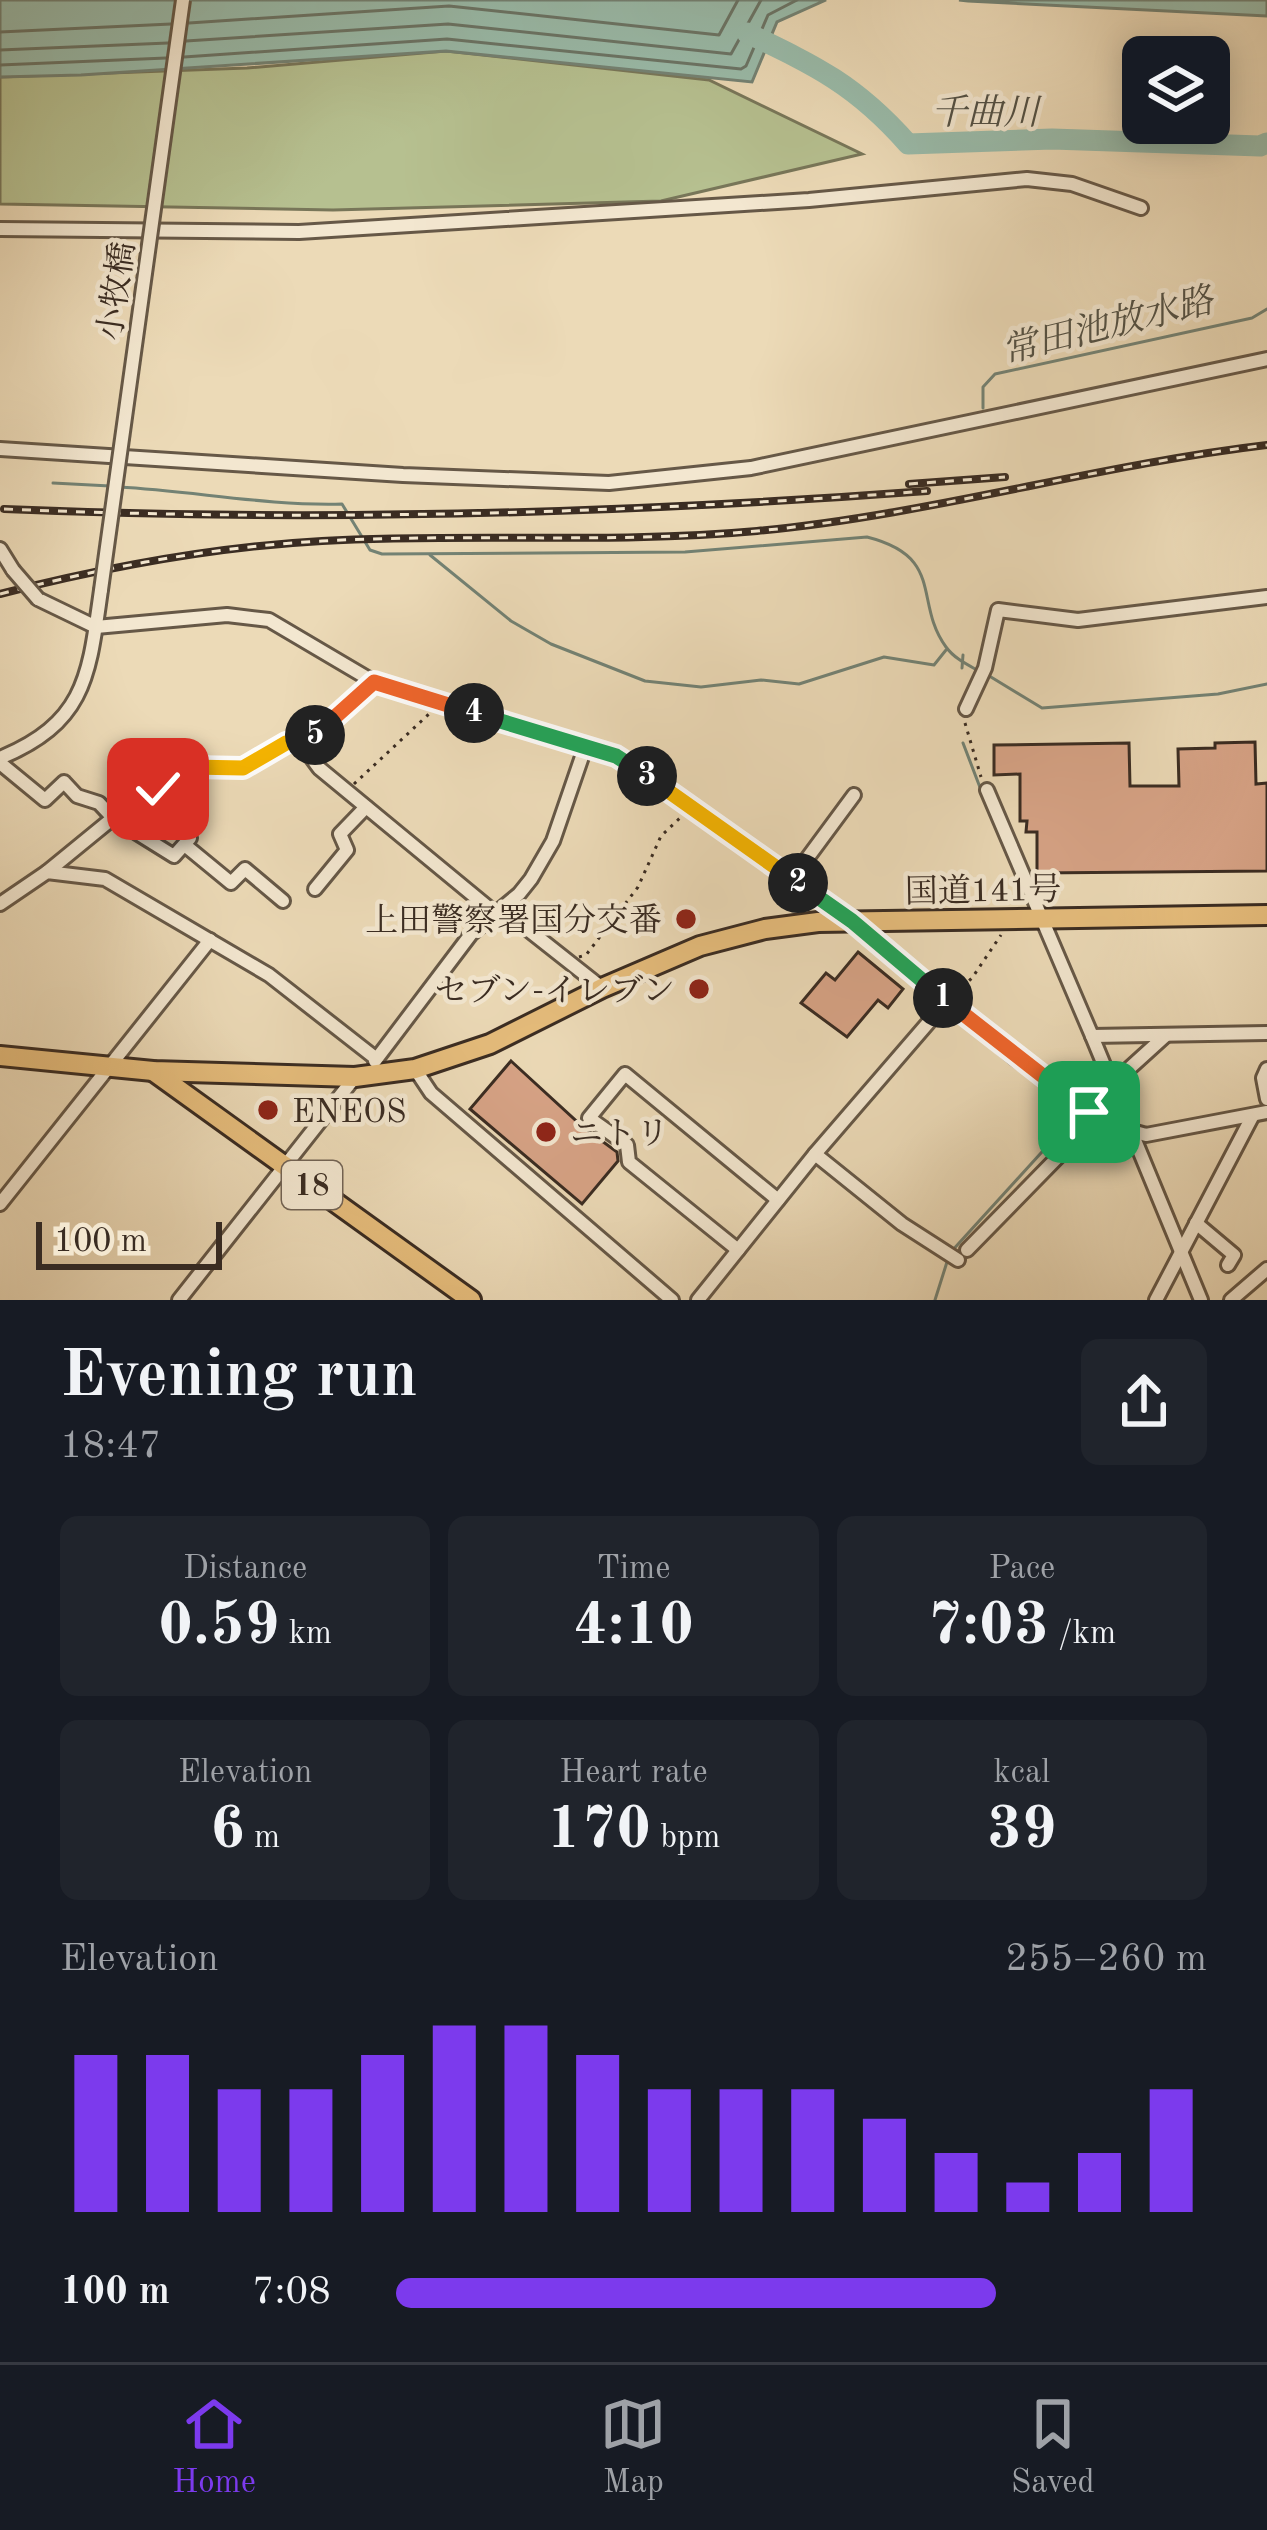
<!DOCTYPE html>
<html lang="en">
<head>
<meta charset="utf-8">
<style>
  :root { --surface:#171b24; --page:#20242c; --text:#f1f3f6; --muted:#9ea1a6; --line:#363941; --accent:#7c3aed }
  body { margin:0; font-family:"Old Standard TT","Noto Serif JP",serif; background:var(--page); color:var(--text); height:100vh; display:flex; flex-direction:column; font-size:45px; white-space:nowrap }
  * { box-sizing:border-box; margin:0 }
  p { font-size:39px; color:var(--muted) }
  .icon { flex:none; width:66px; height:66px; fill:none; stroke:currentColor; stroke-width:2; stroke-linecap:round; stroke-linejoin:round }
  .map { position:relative; height:1300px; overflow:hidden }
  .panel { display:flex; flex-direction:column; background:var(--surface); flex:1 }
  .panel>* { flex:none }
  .fabs { position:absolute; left:1122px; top:36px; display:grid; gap:24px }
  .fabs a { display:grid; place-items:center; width:108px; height:108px; border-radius:18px; background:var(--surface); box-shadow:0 6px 30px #0003; font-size:60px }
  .scale { position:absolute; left:36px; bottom:30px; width:186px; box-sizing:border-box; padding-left:12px; border:6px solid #3a2c22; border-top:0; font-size:33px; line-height:42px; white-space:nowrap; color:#3a2c22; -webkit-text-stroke:9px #f3e7d0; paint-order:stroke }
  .pin { position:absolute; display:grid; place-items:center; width:102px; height:102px; color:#fff; margin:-51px; border-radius:24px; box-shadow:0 6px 18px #0006 }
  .km { position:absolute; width:60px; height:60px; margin:-30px; border-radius:50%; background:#222; color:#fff; font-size:33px; line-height:60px; text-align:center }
  .round { display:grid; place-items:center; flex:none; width:126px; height:126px; border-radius:18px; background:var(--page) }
  .headline { display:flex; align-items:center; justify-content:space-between; height:204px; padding:0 60px }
  h1 { font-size:66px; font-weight:700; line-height:90px }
  .metrics { display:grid; grid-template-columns:repeat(3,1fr); gap:18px; height:204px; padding:12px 60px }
  .metrics div { display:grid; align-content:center; border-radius:18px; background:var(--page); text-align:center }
  .metrics b { font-size:60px; font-weight:700 }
  .metrics small { font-size:33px; font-weight:400 }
  .metrics p { font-size:33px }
  .chart { height:336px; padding:24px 60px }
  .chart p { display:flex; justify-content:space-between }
  .chart svg { width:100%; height:216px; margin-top:12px; stroke:var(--accent); stroke-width:6 }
  ul { padding:0 60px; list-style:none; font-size:39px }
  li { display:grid; grid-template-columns:192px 144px 1fr; align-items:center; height:90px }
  li i { height:30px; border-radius:15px; background:var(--accent) }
  .menu { display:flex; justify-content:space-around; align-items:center; height:168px; border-top:3px solid var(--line); background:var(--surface); font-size:33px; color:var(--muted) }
  .menu a { display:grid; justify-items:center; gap:6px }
  .menu .active { color:var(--accent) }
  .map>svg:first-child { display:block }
</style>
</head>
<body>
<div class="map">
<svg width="1267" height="1300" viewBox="0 0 1267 1300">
  <rect width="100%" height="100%" fill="#ecdab7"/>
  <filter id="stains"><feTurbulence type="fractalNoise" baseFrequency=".00167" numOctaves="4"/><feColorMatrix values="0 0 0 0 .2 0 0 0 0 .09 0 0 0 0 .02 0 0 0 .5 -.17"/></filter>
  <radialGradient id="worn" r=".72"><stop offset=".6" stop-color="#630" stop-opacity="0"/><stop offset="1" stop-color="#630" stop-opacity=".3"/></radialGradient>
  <polygon fill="#b6c090" stroke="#787659" stroke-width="3" points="446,51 709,80 862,154 661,201 333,210 0,204 0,77 247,68"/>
  <g fill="#9ba" stroke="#738274" stroke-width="3">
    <polygon points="0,0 826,0 777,22 752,82 446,51 81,75 0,77"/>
    <polygon points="959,0 1267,0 1267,16 968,1"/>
  </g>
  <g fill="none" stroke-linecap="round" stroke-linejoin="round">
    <g stroke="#6a7466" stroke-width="3">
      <polyline points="189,23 449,6 719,35 738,0"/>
      <polyline points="0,32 171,24"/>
      <polyline points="186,41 448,24 731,54 761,0"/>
      <polyline points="0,50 168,43"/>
      <polyline points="184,57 447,39 741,69 746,66 768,15 797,0"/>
      <polyline points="0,65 166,58"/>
    </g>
    <g stroke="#738274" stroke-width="3">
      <polyline points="983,408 983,387 995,374 1252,318 1267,309"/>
      <polyline points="53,483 110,486"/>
      <path d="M119,487C194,491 267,506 342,504L370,550L382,554L685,552L867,537C946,557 913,602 946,647C954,658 966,664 977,670"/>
      <polyline points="430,555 511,621 551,644 645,681 701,687 761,680 799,684 884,657 934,665 946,650"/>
      <polyline points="962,668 963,655"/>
      <polyline points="986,674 1042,708 1218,694 1267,684"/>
      <polyline points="963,743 981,790"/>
      <polyline points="1045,943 1100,1071 1096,1091 1087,1102"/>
      <polyline points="950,1253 1081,1109"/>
      <polyline points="935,1300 947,1262"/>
    </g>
    <path stroke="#9ba" stroke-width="21" d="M747,33C816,66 856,85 908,144L1052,139L1260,146L1267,143"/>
  </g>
  <g fill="#d7a386" stroke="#3a2c22" stroke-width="3">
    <polygon points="1255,742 1256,784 1267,783 1267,871 1037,873 1037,832 1026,832 1027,821 1020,821 1020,774 994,775 994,745 1129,743 1130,786 1179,786 1178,749 1215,748 1215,743"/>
    <polygon points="858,952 903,989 888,1008 878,1000 847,1037 801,1003 826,973 835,980"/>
    <polygon points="511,1061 583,1127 617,1152 618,1161 582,1204 470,1109"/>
  </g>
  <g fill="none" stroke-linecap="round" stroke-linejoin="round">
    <defs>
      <g id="minor">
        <polyline points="0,229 299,232 809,200 1027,179 1072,184 1141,208"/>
        <polyline points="0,449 403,475 609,483 751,468 1267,359"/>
        <polyline points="0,549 13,570"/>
        <polyline points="38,599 96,627 227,615 269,620 374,682 616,756 837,910 1015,1058 1111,1125 1146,1135 1267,1112"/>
        <polyline points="966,709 985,668 998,610 1078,620 1267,597"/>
        <polyline points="300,742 319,768 496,914"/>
        <path d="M0,758C87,722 89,674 101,590"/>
        <polyline points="0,763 45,800 64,782 77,796 99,803 113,818 174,856 190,838"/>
        <polyline points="987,790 1092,1036 1267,1033"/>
        <polyline points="186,846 231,883 245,869 283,901"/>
        <polyline points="47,872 113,818 191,767 243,768 286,743 319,734 374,682"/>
        <polyline points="792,879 854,795"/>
        <polyline points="315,889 347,850 340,834 366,807"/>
        <polyline points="0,904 47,872 105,879 269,975 374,1057"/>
        <polyline points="502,909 602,988"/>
        <polyline points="1092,1036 1201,1300"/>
        <polyline points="375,1061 471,934 519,894 531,879 553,841 586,745"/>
        <polyline points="415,1069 431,1093 672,1300"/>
        <polyline points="1267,1069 1263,1078 1267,1099"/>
        <polyline points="1111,1085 1165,1036"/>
        <polyline points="815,1154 902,1224 958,1260"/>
        <polyline points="0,1204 210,940"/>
        <polyline points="1196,1223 1234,1255 1228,1265"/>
        <polyline points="738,1250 629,1162 627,1145 589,1118 625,1074 778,1200"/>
        <polyline points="967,1250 1097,1117"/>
        <polyline points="179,1300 355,1077"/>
        <polyline points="698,1300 815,1154 947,1001"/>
        <polyline points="1156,1300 1253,1115"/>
        <polyline points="1231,1300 1267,1269"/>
      </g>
      <g id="highway">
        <polyline points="0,1056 153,1071 355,1077 415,1069 490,1044 602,988 700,946 765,929 818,922 1267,915"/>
        <polyline points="153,1071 471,1300"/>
      </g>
    </defs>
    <use href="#minor" stroke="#665847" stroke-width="18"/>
    <use href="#highway" stroke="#3a2c22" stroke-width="24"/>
    <g stroke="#3a2c22" stroke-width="3" stroke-dasharray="3 6" stroke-linecap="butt">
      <polyline points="965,723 981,777"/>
      <polyline points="354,784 430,713"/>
      <polyline points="579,957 586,955 638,887 661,836 681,817"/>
      <polyline points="956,993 972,978 1001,935"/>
    </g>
    <use href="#minor" stroke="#f3e7d0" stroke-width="12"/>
    <use href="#highway" stroke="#e6bd7c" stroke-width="18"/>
    <defs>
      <g id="rail">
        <polyline points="909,484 1005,477"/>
        <path d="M4,509C312,522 619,514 927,491"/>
        <path d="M0,594C106,567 212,547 322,541C466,533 613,544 757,531C929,515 1096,465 1267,445"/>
      </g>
    </defs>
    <use href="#rail" stroke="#3a2c22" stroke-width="8"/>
    <use href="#rail" stroke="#f3e7d0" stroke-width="3" stroke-dasharray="9" stroke-linecap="butt"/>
    <defs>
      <g id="minor-bridge">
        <polyline points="13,570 38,599"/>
        <polyline points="101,590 183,0"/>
      </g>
    </defs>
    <use href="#minor-bridge" stroke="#665847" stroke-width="18" stroke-linecap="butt"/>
    <use href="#minor-bridge" stroke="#f3e7d0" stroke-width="12"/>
  </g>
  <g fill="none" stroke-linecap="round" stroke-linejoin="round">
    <defs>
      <polyline id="split-1" points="943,998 1089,1112"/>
      <polyline id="split-2" points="798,883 852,921 943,998"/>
      <polyline id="split-3" points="647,776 798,883"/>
      <polyline id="split-4" points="474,713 616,756 647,776"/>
      <polyline id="split-5" points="315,735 374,682 474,713"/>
      <polyline id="split-6" points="158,789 191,767 243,768 286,743 315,735"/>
    </defs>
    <use href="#split-1" stroke="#fff" stroke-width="24"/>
    <use href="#split-2" stroke="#fff" stroke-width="24"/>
    <use href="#split-3" stroke="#fff" stroke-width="24"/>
    <use href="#split-4" stroke="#fff" stroke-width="24"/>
    <use href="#split-5" stroke="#fff" stroke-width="24"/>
    <use href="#split-6" stroke="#fff" stroke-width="24"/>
    <use href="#split-1" stroke="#f0652b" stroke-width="15"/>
    <use href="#split-2" stroke="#22a559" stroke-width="15"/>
    <use href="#split-3" stroke="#f5b400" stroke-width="15"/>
    <use href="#split-4" stroke="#22a559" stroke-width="15"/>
    <use href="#split-5" stroke="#f0652b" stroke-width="15"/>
    <use href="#split-6" stroke="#f5b400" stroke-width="15"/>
  </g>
  <g fill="#8f2418" stroke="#f3e7d0" stroke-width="4.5">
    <circle cx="686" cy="919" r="12"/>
    <circle cx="699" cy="989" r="12"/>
    <circle cx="268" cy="1110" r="12"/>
    <circle cx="546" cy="1132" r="12"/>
  </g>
  <g text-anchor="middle" stroke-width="9" stroke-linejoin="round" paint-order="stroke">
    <rect fill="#f3e7d0" stroke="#726456" stroke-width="3" x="282" y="1161" width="60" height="48" rx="9"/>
    <g font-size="30" font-weight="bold" fill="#3a2c22">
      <text x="312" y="1195">18</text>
    </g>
    <g font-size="33" fill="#3a2c22" stroke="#f3e7d0">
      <text transform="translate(115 291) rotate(-82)" y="12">小牧橋</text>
      <text transform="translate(983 889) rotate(-1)" y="12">国道141号</text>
    </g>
    <g font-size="33" fill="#3a2c22" stroke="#f3e7d0" text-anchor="end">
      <text x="662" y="931">上田警察署国分交番</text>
      <text x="675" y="1001">セブン-イレブン</text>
      <text x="292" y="1122" text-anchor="start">ENEOS</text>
      <text x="570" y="1144" text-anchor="start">ニトリ</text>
    </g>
    <g font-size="36" font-style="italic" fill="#525044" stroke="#f3e7d0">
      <text x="985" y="124">千曲川</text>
      <text transform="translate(1107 324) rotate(-14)" y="13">常田池放水路</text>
    </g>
  </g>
  <rect width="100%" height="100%" filter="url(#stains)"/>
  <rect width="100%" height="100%" fill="url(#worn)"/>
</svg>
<div class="fabs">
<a><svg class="icon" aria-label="layers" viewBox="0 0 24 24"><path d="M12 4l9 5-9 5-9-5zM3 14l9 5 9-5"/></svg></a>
</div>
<div class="scale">100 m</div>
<div class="pin" style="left:1089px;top:1112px;background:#1e9e55"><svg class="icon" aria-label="arrive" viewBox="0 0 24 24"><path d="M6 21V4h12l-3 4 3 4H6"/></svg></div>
<div class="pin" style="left:158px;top:789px;background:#d93025"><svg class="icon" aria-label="check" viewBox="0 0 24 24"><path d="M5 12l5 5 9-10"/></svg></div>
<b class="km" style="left:943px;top:998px">1</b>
<b class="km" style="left:798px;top:883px">2</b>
<b class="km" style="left:647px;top:776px">3</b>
<b class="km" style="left:474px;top:713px">4</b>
<b class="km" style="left:315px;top:735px">5</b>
</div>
<section class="panel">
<div class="headline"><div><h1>Evening run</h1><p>18:47</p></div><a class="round"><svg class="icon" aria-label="share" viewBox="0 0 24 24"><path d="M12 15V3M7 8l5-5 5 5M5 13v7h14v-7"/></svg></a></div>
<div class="metrics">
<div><p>Distance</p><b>0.59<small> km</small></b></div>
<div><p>Time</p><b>4:10</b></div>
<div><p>Pace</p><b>7:03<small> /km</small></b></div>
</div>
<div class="metrics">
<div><p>Elevation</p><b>6<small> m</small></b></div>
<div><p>Heart rate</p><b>170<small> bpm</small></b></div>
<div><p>kcal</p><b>39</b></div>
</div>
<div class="chart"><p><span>Elevation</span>255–260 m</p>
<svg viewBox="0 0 160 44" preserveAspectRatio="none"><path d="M5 44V12M15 44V12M25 44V19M35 44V19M45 44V12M55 44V6M65 44V6M75 44V12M85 44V19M95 44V19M105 44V19M115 44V25M125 44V32M135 44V38M145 44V32M155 44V19"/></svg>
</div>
<ul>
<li><b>100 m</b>7:08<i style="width:74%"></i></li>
</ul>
</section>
<nav class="menu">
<a class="active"><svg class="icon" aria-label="home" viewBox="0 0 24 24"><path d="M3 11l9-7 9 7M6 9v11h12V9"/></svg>Home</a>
<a><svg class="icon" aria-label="map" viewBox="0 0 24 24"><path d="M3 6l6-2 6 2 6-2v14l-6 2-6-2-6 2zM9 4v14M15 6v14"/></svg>Map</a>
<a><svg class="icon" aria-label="saved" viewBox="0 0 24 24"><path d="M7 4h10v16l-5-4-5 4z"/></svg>Saved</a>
</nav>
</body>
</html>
